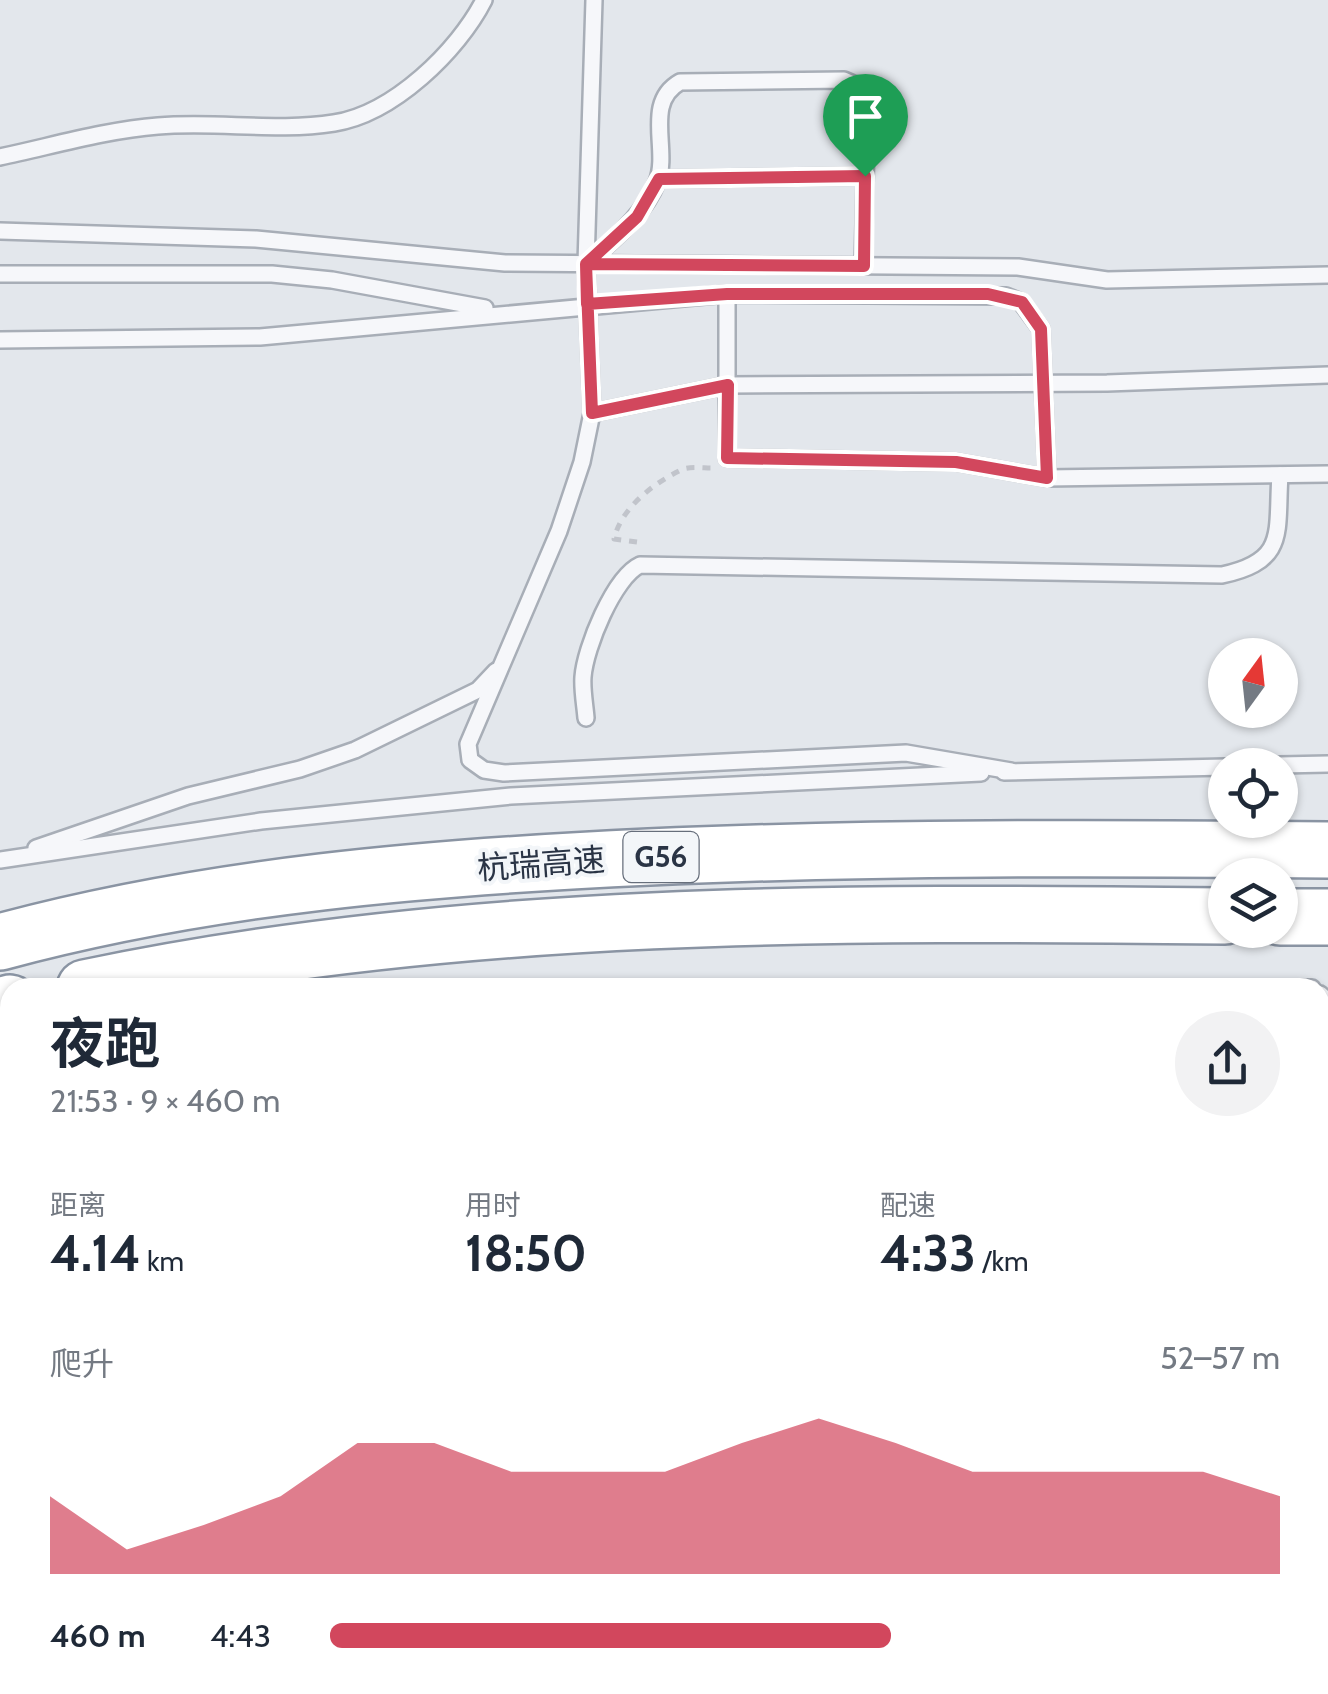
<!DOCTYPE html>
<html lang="zh">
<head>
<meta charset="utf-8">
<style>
  :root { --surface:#fff; --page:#f2f2f3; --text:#1f2937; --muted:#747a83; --accent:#d2475d }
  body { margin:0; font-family:Cabin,"Noto Sans SC",sans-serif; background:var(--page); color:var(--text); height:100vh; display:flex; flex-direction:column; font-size:38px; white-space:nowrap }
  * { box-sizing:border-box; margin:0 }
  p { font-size:32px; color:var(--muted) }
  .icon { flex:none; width:55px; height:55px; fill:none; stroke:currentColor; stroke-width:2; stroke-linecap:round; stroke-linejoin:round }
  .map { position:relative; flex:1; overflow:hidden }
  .drawer { position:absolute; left:0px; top:978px; width:1330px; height:718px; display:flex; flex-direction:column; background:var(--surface); border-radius:30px 30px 0 0; box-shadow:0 2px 8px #0004 }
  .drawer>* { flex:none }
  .needle { width:65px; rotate:15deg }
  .controls { position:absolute; left:1208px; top:638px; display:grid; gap:20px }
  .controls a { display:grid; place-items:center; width:90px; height:90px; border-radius:50%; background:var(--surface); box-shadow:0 2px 8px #0004; font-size:50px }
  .pin { position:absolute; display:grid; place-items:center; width:85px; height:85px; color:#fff; margin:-102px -42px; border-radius:50% 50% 50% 0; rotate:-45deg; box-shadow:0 0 10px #0007 }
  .pin .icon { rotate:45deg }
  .round { display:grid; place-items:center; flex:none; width:105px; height:105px; border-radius:52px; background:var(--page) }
  .headline { display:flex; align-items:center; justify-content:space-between; height:170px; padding:0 50px }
  h1 { font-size:55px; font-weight:700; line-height:75px }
  .stats { display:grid; grid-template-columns:repeat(3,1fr); gap:15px; height:170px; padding:10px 50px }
  .stats div { display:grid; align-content:center }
  .stats b { font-size:50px; font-weight:700 }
  .stats small { font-size:28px; font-weight:400 }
  .stats p { font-size:28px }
  .chart { height:280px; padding:20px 50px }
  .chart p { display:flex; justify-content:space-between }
  .chart svg { width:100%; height:180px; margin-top:10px; fill:var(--accent); opacity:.7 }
  ul { padding:0 50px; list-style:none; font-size:32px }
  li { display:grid; grid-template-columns:160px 120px 1fr; align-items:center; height:75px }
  li i { height:25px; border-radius:12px; background:var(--accent) }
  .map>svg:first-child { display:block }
</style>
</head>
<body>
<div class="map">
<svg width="1328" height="1694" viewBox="0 0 1328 1694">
  <rect width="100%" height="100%" fill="#e3e7ec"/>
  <polygon fill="#c9d6c4" points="1328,1670 1328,1694 1217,1694 1258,1685 1320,1685 1320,1671"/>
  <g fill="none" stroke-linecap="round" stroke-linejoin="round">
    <defs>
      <g id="lane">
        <polyline points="594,0 586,264 592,413 582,462 559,531 468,744 470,760 484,770 504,773 906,753 1011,771"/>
        <path d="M0,157C52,146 106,130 158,126C216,121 277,132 334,123C393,114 458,51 484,0"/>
        <polyline points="659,179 865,176"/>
        <polyline points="0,231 256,239 505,263 1018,267 1107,280 1328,275"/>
        <path d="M586,264C613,239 643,217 657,182C670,150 643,103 680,82L844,80L860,87L867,100L863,266"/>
        <polyline points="0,274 272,274 332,280 485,308"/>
        <polyline points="727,294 727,458 956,462 1047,478 1328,474"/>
        <polyline points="0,340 260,337 727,294 1006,296 1021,302 1041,329 1047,478"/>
        <polyline points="592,413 728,385 1107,383 1328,375"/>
        <path d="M586,718C585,705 582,690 583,677C585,648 614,577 640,565L1222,575C1288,561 1276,532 1280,475"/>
        <polyline points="1280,765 1328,764"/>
        <polyline points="1004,772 1225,767"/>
        <polyline points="36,848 188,796 300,769 355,750 478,690 496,671"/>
        <polyline points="0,860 261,821 511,796 981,773"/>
        <polyline points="1267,988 1312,988"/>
        <polyline points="1320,994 1328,1001"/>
        <polyline points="1320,1050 1328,1049"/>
        <polyline points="1320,1134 1328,1134"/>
      </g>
      <g id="street">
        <polyline points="1320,1635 1328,1633"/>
        <polyline points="122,1694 135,1685"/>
        <polyline points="466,1694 468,1685"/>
        <polyline points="644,1694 655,1685"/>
        <polyline points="1077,1694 1114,1685"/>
      </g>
      <g id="highway">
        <polyline points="1280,917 1328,917"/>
        <path d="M0,942C211,885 432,867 649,857C876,847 1101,848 1328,850"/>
        <path d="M85,988C459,909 845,912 1225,916"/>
        <polyline points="0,1006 10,1003"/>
      </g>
    </defs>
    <use href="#lane" stroke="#a8aeb7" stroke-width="20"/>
    <use href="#street" stroke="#a8aeb7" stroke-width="38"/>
    <use href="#highway" stroke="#8a94a3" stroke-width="60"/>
    <path stroke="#c1c4cb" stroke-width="5" stroke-dasharray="8 8" stroke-linecap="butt" d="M637,542L614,539C621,509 651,485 679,471C687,466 701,468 711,468"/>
    <use href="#lane" stroke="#f6f7fa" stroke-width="15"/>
    <use href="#street" stroke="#f6f7fa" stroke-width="32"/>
    <use href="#highway" stroke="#fff" stroke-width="55"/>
  </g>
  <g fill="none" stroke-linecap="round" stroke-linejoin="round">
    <defs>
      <polyline id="route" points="865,176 659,179 637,217 586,264 592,413 728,385 727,458 956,462 1047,478 1041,329 1022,302 988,294 727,294 587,304 586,264 864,266 865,176"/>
    </defs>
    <use href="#route" stroke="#fff" stroke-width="20"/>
    <use href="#route" stroke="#d2475d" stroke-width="12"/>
  </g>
  <g text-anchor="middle" stroke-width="8" stroke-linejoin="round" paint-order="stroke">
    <rect fill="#f3f6f9" stroke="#666e7b" stroke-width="2.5" x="623.5" y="832" width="75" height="50" rx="8"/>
    <g font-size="30" font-weight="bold" fill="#2a3445">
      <text x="661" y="867">G56</text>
    </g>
    <g font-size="32" fill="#2a3445" stroke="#f3f6f9">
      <text transform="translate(541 864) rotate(-4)" y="11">杭瑞高速</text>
    </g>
  </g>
</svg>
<div class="controls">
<a><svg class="needle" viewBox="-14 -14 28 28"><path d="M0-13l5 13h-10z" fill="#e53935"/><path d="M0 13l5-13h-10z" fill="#747a83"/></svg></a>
<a><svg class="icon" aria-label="locate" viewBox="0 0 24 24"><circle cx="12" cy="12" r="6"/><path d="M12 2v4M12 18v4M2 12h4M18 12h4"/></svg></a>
<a><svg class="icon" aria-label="layers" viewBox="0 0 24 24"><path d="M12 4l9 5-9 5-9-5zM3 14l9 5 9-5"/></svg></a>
</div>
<div class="pin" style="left:865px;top:176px;background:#1e9e55"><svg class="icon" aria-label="arrive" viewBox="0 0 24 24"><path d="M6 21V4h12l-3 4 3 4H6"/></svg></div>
<section class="drawer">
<div class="headline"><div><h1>夜跑</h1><p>21:53 · 9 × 460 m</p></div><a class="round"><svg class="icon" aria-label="share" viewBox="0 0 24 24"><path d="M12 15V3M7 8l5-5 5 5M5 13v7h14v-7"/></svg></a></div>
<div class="stats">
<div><p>距离</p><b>4.14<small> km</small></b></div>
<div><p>用时</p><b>18:50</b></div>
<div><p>配速</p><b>4:33<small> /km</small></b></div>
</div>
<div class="chart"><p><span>爬升</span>52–57 m</p>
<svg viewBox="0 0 160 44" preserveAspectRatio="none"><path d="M0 44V25L10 38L20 32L30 25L40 12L50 12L60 19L70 19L80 19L90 12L100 6L110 12L120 19L130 19L140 19L150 19L160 25V44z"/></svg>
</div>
<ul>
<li><b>460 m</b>4:43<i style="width:59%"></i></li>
</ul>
</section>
</div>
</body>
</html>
